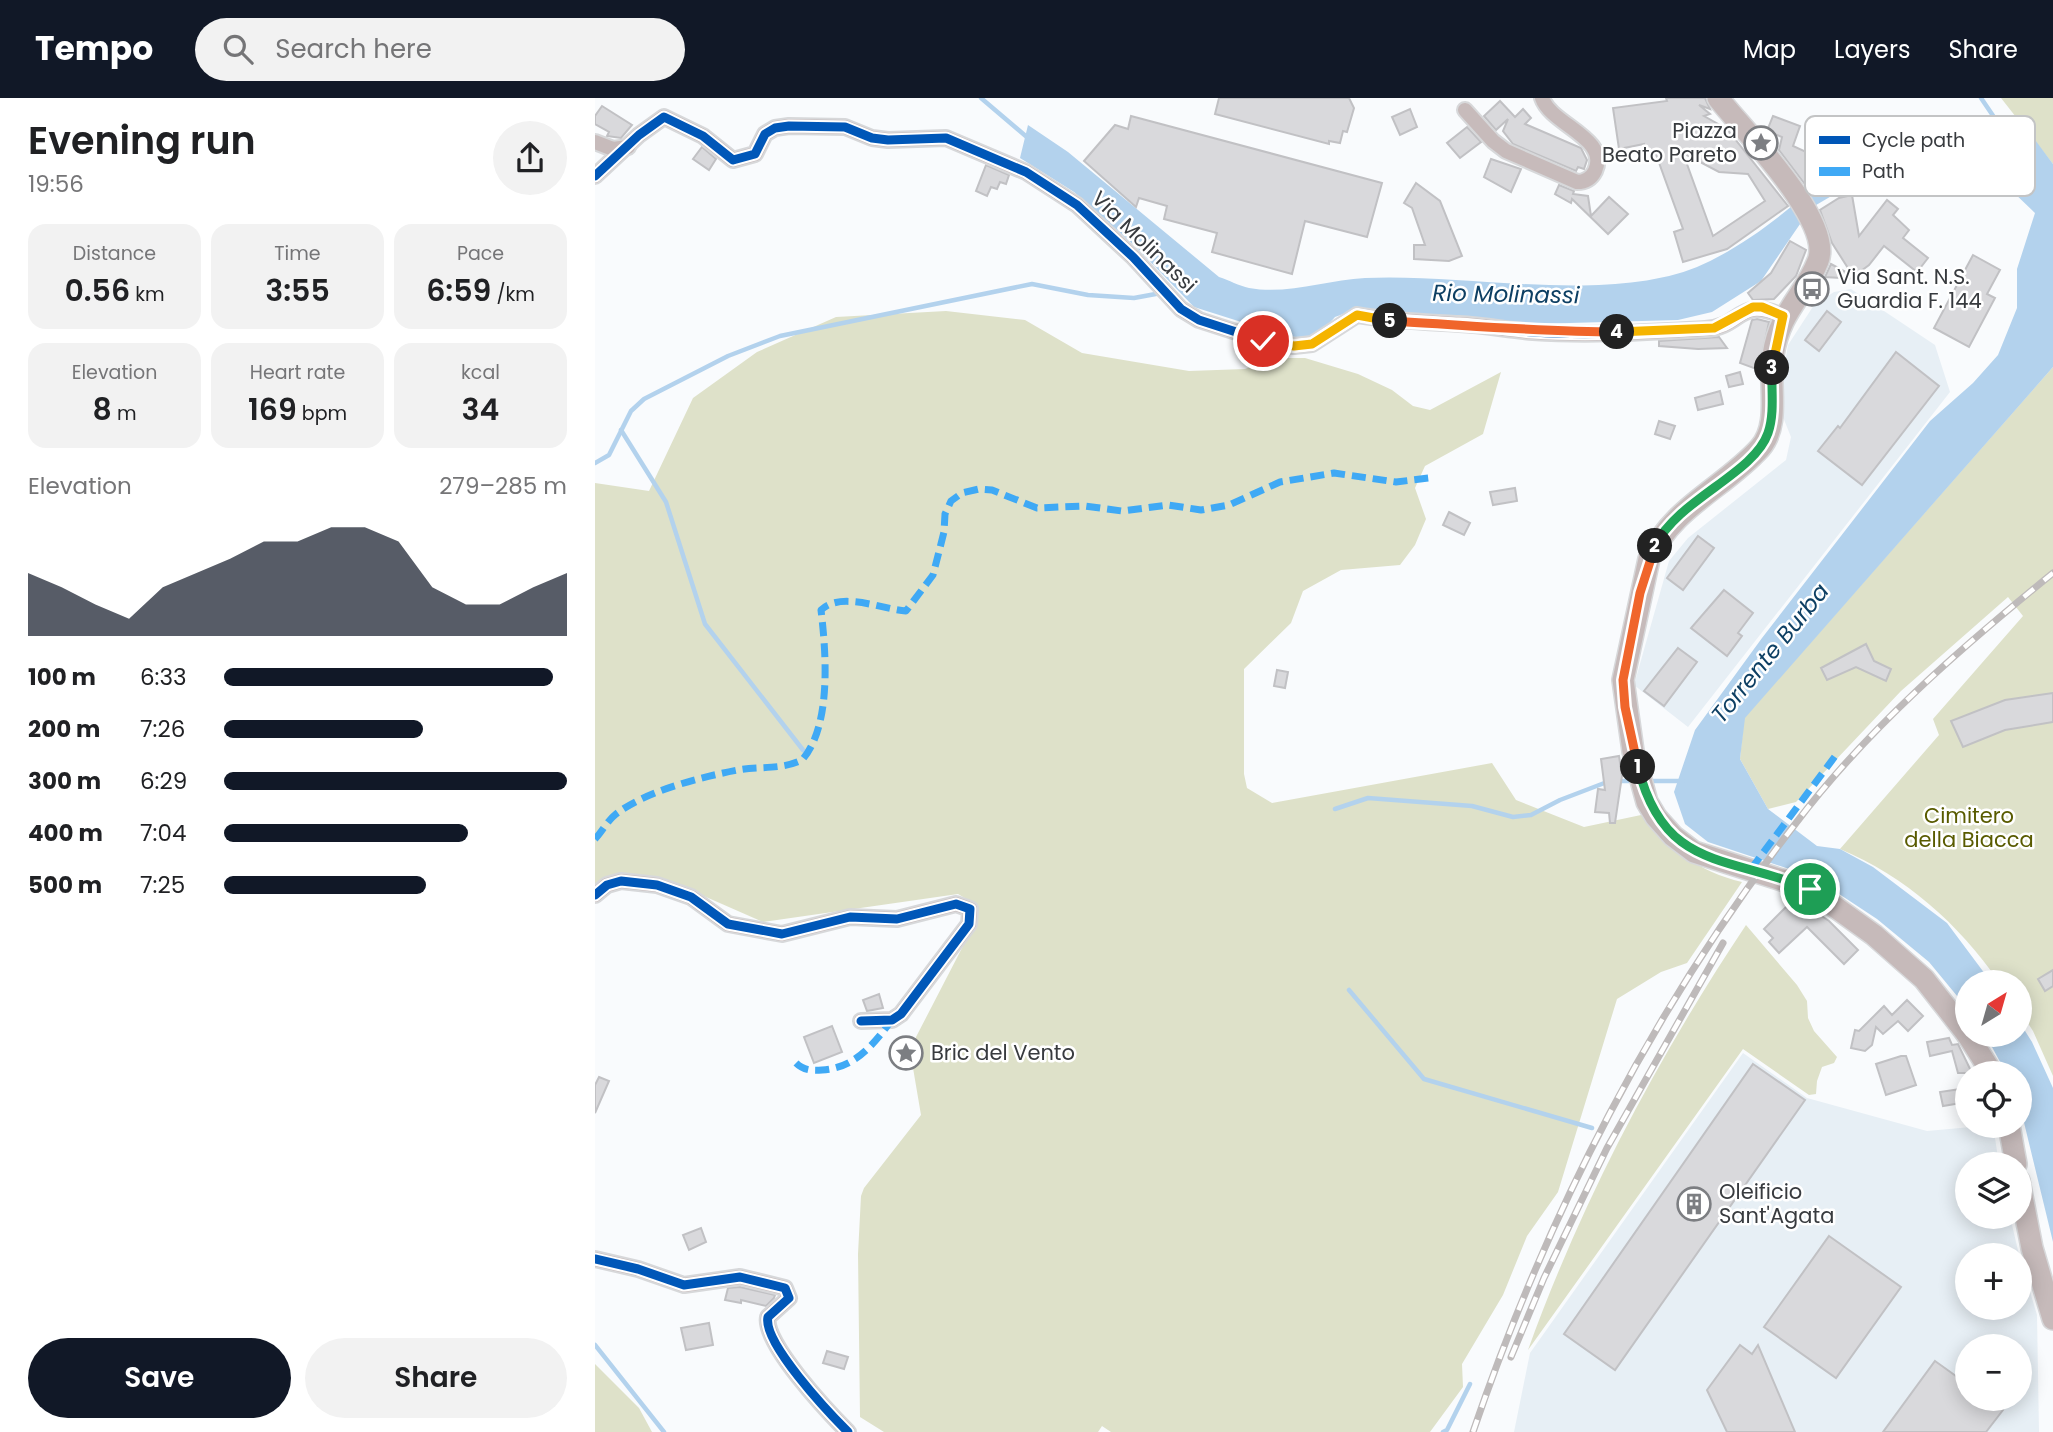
<!DOCTYPE html>
<html lang="en">
<head>
<meta charset="utf-8">
<style>
  :root { --surface:#fff; --page:#f2f2f2; --text:#202124; --muted:#757577; --accent:#111827 }
  body { margin:0; font-family:Poppins,sans-serif; background:var(--page); color:var(--text); height:100vh; display:flex; flex-direction:column; font-size:26px; white-space:nowrap }
  * { box-sizing:border-box; margin:0 }
  p { font-size:23px; color:var(--muted) }
  .icon { flex:none; width:38px; height:38px; fill:none; stroke:currentColor; stroke-width:2; stroke-linecap:round; stroke-linejoin:round }
  .map { position:relative; flex:1; overflow:hidden }
  .details { display:flex; flex-direction:column; background:var(--surface); width:595px }
  .details>* { flex:none }
  .needle { width:46px; rotate:37deg }
  .buttons { position:absolute; left:1360px; top:872px; display:grid; gap:14px }
  .buttons a { display:grid; place-items:center; width:77px; height:77px; border-radius:50%; background:var(--surface); box-shadow:0 4px 18px #0003; font-size:35px }
  .pin { position:absolute; display:grid; place-items:center; width:60px; height:60px; color:#fff; margin:-30px; border:4px solid #fff; border-radius:50%; box-shadow:0 2px 7px #0007 }
  .km { position:absolute; width:35px; height:35px; margin:-18px; border-radius:50%; background:#222; color:#fff; font-size:19px; line-height:35px; text-align:center }
  .round { display:grid; place-items:center; flex:none; width:74px; height:74px; border-radius:37px; background:var(--page) }
  .headline { display:flex; align-items:center; justify-content:space-between; height:119px; padding:0 28px }
  h1 { font-size:38px; font-weight:600; line-height:52px }
  .stats { display:grid; grid-template-columns:repeat(3,1fr); gap:10px; height:119px; padding:7px 28px }
  .stats div { display:grid; align-content:center; border-radius:18px; background:var(--page); text-align:center }
  .stats b { font-size:30px; font-weight:600 }
  .stats small { font-size:19px; font-weight:400 }
  .stats p { font-size:19px }
  .chart { height:196px; padding:14px 28px }
  .chart p { display:flex; justify-content:space-between }
  .chart svg { width:100%; height:126px; margin-top:7px; fill:var(--accent); opacity:.7 }
  .cta { display:flex; gap:14px; margin-top:auto; padding:14px 28px }
  .cta a { flex:1; height:80px; border-radius:42px; background:var(--accent); color:#fff; font-size:28px; font-weight:600; line-height:80px; text-align:center }
  .cta a+a { background:var(--page); color:var(--text) }
  ul { padding:0 28px; list-style:none; font-size:23px }
  li { display:grid; grid-template-columns:112px 84px 1fr; align-items:center; height:52px }
  li i { height:18px; border-radius:9px; background:var(--accent) }
  header { display:flex; align-items:center; gap:42px; box-sizing:border-box; height:98px; padding:0 35px; background:var(--accent); color:#fff }
  header strong { font-size:33px }
  nav { display:flex; gap:38px; margin-inline-start:auto; font-size:24px }
  .search { width:490px; height:63px; background:var(--page); display:flex; align-items:center; gap:18px; box-sizing:border-box; padding:0 24px; border-radius:38px; color:var(--muted); font-size:26px }
  main { display:flex; flex:1; min-height:0 }
  .map>svg:first-child { display:block }
</style>
</head>
<body>
<header>
<strong>Tempo</strong>
<div class="search"><svg class="icon" aria-label="search" viewBox="0 0 24 24"><circle cx="10" cy="10" r="6"/><path d="M15 15l6 6"/></svg>Search here</div>
<nav><a>Map</a><a>Layers</a><a>Share</a></nav>
</header>
<main>
<section class="details">
<div class="headline"><div><h1>Evening run</h1><p>19:56</p></div><a class="round"><svg class="icon" aria-label="share" viewBox="0 0 24 24"><path d="M12 15V3M7 8l5-5 5 5M5 13v7h14v-7"/></svg></a></div>
<div class="stats">
<div><p>Distance</p><b>0.56<small> km</small></b></div>
<div><p>Time</p><b>3:55</b></div>
<div><p>Pace</p><b>6:59<small> /km</small></b></div>
</div>
<div class="stats">
<div><p>Elevation</p><b>8<small> m</small></b></div>
<div><p>Heart rate</p><b>169<small> bpm</small></b></div>
<div><p>kcal</p><b>34</b></div>
</div>
<div class="chart"><p><span>Elevation</span>279–285 m</p>
<svg viewBox="0 0 160 44" preserveAspectRatio="none"><path d="M0 44V22L10 27L20 33L30 38L40 27L50 22L60 17L70 11L80 11L90 6L100 6L110 11L120 27L130 33L140 33L150 27L160 22V44z"/></svg>
</div>
<ul>
<li><b>100 m</b>6:33<i style="width:96%"></i></li>
<li><b>200 m</b>7:26<i style="width:58%"></i></li>
<li><b>300 m</b>6:29<i style="width:100%"></i></li>
<li><b>400 m</b>7:04<i style="width:71%"></i></li>
<li><b>500 m</b>7:25<i style="width:59%"></i></li>
</ul>
<div class="cta"><a>Save</a><a>Share</a></div>
</section>
<div class="map">
<svg width="1458" height="1334" viewBox="0 0 1458 1334">
  <rect width="100%" height="100%" fill="#f9fbfd"/>
  <g fill="#e7eff5" fill-rule="evenodd">
    <polygon points="1256,191 1340,247 1355,294 1093,629 1039,587 1074,463 1093,440 1191,362 1196,339 1188,319 1187,282 1193,247 1219,207 1239,194"/>
    <path d="M1148,955L1212,1000L1332,1033L1398,1027L1404,1066H1372V1118H1415L1424,1157H1372V1209H1424V1157L1442,1217L1444,1334H919L935,1255ZM1372,1248H1424V1300H1372Z"/>
  </g>
  <g fill="#dee1c9">
    <polygon points="1406,0 1458,0 1458,66"/>
    <path d="M351,213L430,222L487,255L594,273L650,271L681,260H710L763,276L797,292L818,308L835,312L906,274L888,336L830,368L820,390L831,421L820,447L805,467L746,472L708,493L696,525L649,571V676L652,690L677,705L897,665L921,702L989,729L1046,717C1074,750 1104,774 1147,784L1092,865L1066,874L1022,901L963,1094L932,1138L908,1197L867,1266L868,1289L835,1334H516L507,1328L503,1334H289L265,1319L263,1156L266,1098L269,1090L326,1017L318,970L321,939L382,821L378,805L363,796L168,824L70,781L34,776L15,779L0,786V385L54,393L98,300L162,254L241,219Z"/>
    <path d="M1458,269V978L1438,933L1425,913L1424,884H1404C1363,825 1311,779 1245,751L1344,637L1338,621L1428,518L1413,499L1306,593L1201,704L1173,711L1145,661L1149,620Z"/>
    <path d="M1151,827L1202,887L1212,903L1213,920L1219,933L1242,959L1239,965L1227,969L1222,983L1221,996L1214,997L1148,951L933,1252C987,1102 1063,959 1151,827Z"/>
    <polygon points="0,1266 44,1310 57,1334 0,1334"/>
  </g>
  <g fill="#b3d2ed">
    <path d="M1423,19L1458,66V269L1150,620L1145,661L1173,711L1222,748L1245,751L1278,769L1352,825L1396,884H1372V910L1334,864L1282,821L1238,792L1200,773L1113,744L1090,726L1079,694L1100,632L1167,540L1335,323L1378,285L1403,257L1422,210V171L1440,115L1392,69L1349,67L1296,75L1257,86L1216,110L1166,183L1117,214L1083,222L938,226L762,211L740,219L731,229L713,240L690,238L599,209L542,150L479,94L425,60L433,27L473,54L624,179C634,182 644,188 654,190C692,197 732,182 770,180C870,175 1010,206 1102,169C1144,151 1186,119 1220,88C1238,72 1248,54 1272,46C1290,39 1316,41 1335,39C1366,36 1394,28 1423,19Z"/>
    <polygon points="1425,925 1437,944 1458,990 1458,1144 1425,1008 1424,975 1411,975 1390,936 1424,936"/>
  </g>
  <g fill="none" stroke-linecap="round" stroke-linejoin="round">
    <g stroke="#b3d2ed" stroke-width="4.5">
      <polyline points="386,0 433,40"/>
      <polyline points="1386,0 1405,28"/>
      <polyline points="26,332 71,404 110,526 208,652"/>
      <polyline points="0,365 14,357 36,313 49,301 133,258 185,238 437,186 493,197 539,200 566,195"/>
      <polyline points="1020,683 1039,683"/>
      <polyline points="1052,683 1088,683"/>
      <polyline points="740,711 773,700 877,708 918,719 936,717 965,702 1012,684"/>
      <polyline points="754,892 829,981 997,1030"/>
      <polyline points="0,1247 69,1334"/>
      <polyline points="848,1334 852,1332 875,1286"/>
    </g>
  </g>
  <g fill="#d9d9dc" stroke="#c1c1c4" stroke-width="2" fill-rule="evenodd">
    <polygon points="624,0 754,0 759,10 752,34 748,33 745,45 734,43 734,46 620,16"/>
    <path d="M1071,0H1110L1115,11L1104,7L1115,16L1109,18L1132,31L1193,108L1132,151L1088,164L1079,134L1088,131L1059,51L1050,56L1049,46L1024,51L1018,10L1072,3ZM1088,55L1124,74L1153,76L1170,103L1118,138Z"/>
    <polygon points="905,3 920,19 928,11 936,20 930,26 986,50 992,62 989,71 983,69 981,73 918,46 908,33 913,21 901,32 889,18"/>
    <polygon points="7,8 37,27 26,40 12,38 14,34 0,26 0,18"/>
    <polygon points="815,11 822,29 805,37 797,19"/>
    <polygon points="536,18 787,85 772,139 710,123 697,176 617,154 622,135 569,121 572,108 544,100 541,109 489,63 520,27 533,31"/>
    <polygon points="1178,18 1205,28 1198,48 1233,64 1212,89 1184,52 1187,39 1172,33"/>
    <polygon points="872,29 886,44 865,60 852,45"/>
    <polygon points="107,49 121,61 114,72 98,61"/>
    <polygon points="896,61 926,71 916,94 889,79"/>
    <polygon points="391,67 414,77 411,86 405,84 402,91 396,89 392,98 381,93"/>
    <polygon points="821,85 845,103 867,158 854,163 819,161 819,147 830,147 817,110 809,105"/>
    <polygon points="964,87 979,93 978,96 993,98 996,118 1014,99 1033,116 1013,136 977,101 976,105 960,96"/>
    <polygon points="1257,97 1264,138 1292,102 1303,111 1298,117 1314,132 1308,140 1333,160 1322,174 1289,148 1274,167 1258,179 1263,181 1230,179 1236,166 1258,178 1237,145 1225,112 1244,100"/>
    <polygon points="1195,143 1211,152 1201,178 1179,201 1158,202 1153,195 1176,175"/>
    <polygon points="1378,157 1405,172 1392,196 1400,200 1374,249 1339,230"/>
    <polygon points="1232,213 1246,224 1224,253 1210,242"/>
    <polygon points="1162,221 1174,224 1164,272 1145,265 1157,222"/>
    <polygon points="1124,239 1132,250 1103,251 1064,248 1064,243"/>
    <polygon points="1301,254 1344,288 1267,387 1223,353 1243,328 1245,330"/>
    <polygon points="1145,274 1148,286 1134,289 1131,278"/>
    <polygon points="1125,293 1128,306 1103,312 1100,300"/>
    <polygon points="1064,323 1080,328 1075,341 1060,336"/>
    <polygon points="920,390 922,403 898,407 895,394"/>
    <polygon points="854,414 875,425 869,437 848,427"/>
    <polygon points="1103,438 1119,450 1088,492 1072,480"/>
    <polygon points="1129,492 1158,515 1143,535 1147,538 1132,558 1096,530"/>
    <polygon points="1271,546 1279,563 1296,571 1291,583 1261,569 1232,582 1226,570"/>
    <polygon points="1083,550 1102,564 1069,608 1049,593"/>
    <polygon points="682,572 693,574 690,590 679,588"/>
    <polygon points="1458,595 1458,624 1410,632 1368,649 1356,623 1410,602"/>
    <polygon points="1024,658 1027,678 1020,725 1015,725 1014,715 1000,714 1003,691 1010,692 1006,661"/>
    <polygon points="1200,800 1234,823 1263,852 1249,866 1212,829 1184,855 1174,844 1178,840 1169,831"/>
    <polygon points="1458,872 1458,888 1450,893 1443,881"/>
    <polygon points="284,896 288,910 272,913 268,902"/>
    <polygon points="1312,902 1328,918 1313,933 1303,923 1288,936 1281,929 1277,947 1270,953 1256,950 1260,932 1264,933 1289,908 1297,917"/>
    <polygon points="237,928 247,954 219,965 209,939"/>
    <polygon points="1354,940 1357,947 1363,946 1377,975 1363,975 1357,953 1335,958 1332,944"/>
    <polygon points="1306,958 1311,958 1321,987 1291,997 1281,966"/>
    <polygon points="1158,966 1210,1002 1020,1272 969,1236"/>
    <polygon points="4,979 14,983 0,1015 0,987"/>
    <polygon points="1372,990 1372,1004 1348,1008 1345,994"/>
    <polygon points="106,1130 111,1144 94,1152 88,1137"/>
    <polygon points="1234,1138 1306,1189 1241,1280 1169,1229"/>
    <polygon points="145,1189 180,1197 179,1200 171,1208 146,1202 146,1205 130,1202 133,1190"/>
    <polygon points="114,1225 118,1247 91,1252 86,1230"/>
    <polygon points="1145,1247 1157,1256 1163,1247 1200,1334 1132,1334 1112,1292"/>
    <polygon points="232,1253 253,1259 249,1271 228,1265"/>
    <polygon points="1340,1263 1372,1286 1372,1300 1392,1300 1408,1312 1391,1334 1288,1334"/>
  </g>
  <g fill="none" stroke-linecap="round" stroke-linejoin="round">
    <defs>
      <g id="street">
        <path d="M870,12L898,43L911,53L982,84C990,84 996,81 1000,73C1015,40 956,27 947,0"/>
        <polyline points="0,44 18,51 33,49"/>
        <path d="M0,78L44,37L69,19L108,38L138,62L160,56L170,36L180,30L194,28L250,29L277,40L293,42L351,40L431,74L482,107L538,159L586,211L604,222L669,243L699,248L717,246L762,217C796,223 829,224 864,226C889,227 913,232 938,234C995,238 1053,234 1110,231C1149,229 1141,198 1188,218"/>
        <polyline points="0,797 12,787 26,783 62,787 96,799 133,826 187,836 255,819 302,821 361,806 375,811 374,826 306,916 297,922 266,923"/>
        <path d="M0,1161L43,1171L89,1187L145,1179L190,1190L194,1200L173,1219C167,1244 234,1315 253,1334"/>
      </g>
      <g id="secondary">
        <path d="M1123,0C1147,31 1239,123 1223,163C1209,199 1185,212 1178,257C1173,287 1186,326 1165,350C1129,390 1077,409 1054,461L1028,582L1038,653L1052,704L1061,719L1078,738L1099,754L1215,791L1279,837L1329,881L1372,936"/>
        <polyline points="1372,936 1397,975"/>
        <polyline points="1414,1027 1421,1066"/>
        <polyline points="1424,1083 1437,1150 1458,1221"/>
      </g>
    </defs>
    <use href="#street" stroke="#d7d8da" stroke-width="18"/>
    <use href="#secondary" stroke="#d7d8da" stroke-width="24"/>
    <use href="#street" stroke="#c7bbbb" stroke-width="14"/>
    <use href="#secondary" stroke="#c6baba" stroke-width="21"/>
    <defs>
      <g id="rail">
        <polyline points="916,1259 949,1180 1012,1050 1128,845"/>
        <path d="M878,1334C952,1117 1060,906 1201,725C1273,630 1366,550 1458,475"/>
      </g>
    </defs>
    <use href="#rail" stroke="#bebaba" stroke-width="7"/>
    <use href="#rail" stroke="#fff" stroke-width="4.5" stroke-dasharray="13" stroke-linecap="butt"/>
    <g stroke="#3fa9f5" stroke-width="7" stroke-dasharray="14 7" stroke-linecap="butt">
      <path d="M0,741C7,734 12,723 21,716C51,693 106,679 143,672C164,668 187,672 207,662C237,628 231,554 226,512C246,493 286,511 311,513L338,477L349,434L350,416L356,403L367,395L384,391L397,392L442,410L490,408L527,413L573,407L606,412L634,407L685,384L739,375L801,384L834,380"/>
      <polyline points="1156,771 1241,657"/>
      <path d="M201,965C208,972 217,973 227,972C260,970 278,947 297,922"/>
    </g>
    <defs>
      <g id="cycleway">
        <path d="M0,78L44,37L69,19L108,38L138,62L160,56L170,36L180,30L194,28L250,29L277,40L293,42L351,40L431,74L482,107L538,159L586,211L604,222L669,243L699,248L717,246L762,217C796,223 829,224 864,226C889,227 913,232 938,234C995,238 1053,234 1110,231C1149,229 1141,198 1188,218"/>
        <polyline points="0,797 12,787 26,783 62,787 96,799 133,826 187,836 255,819 302,821 361,806 375,811 374,826 306,916 297,922 266,923"/>
        <path d="M0,1161L43,1171L89,1187L145,1179L190,1190L194,1200L173,1219C167,1244 234,1315 253,1334"/>
      </g>
    </defs>
    <use href="#cycleway" stroke="#fff" stroke-width="13"/>
    <use href="#cycleway" stroke="#0057b8" stroke-width="9"/>
  </g>
  <g fill="none" stroke-linecap="round" stroke-linejoin="round">
    <defs>
      <path id="split-1" d="M1043,669C1069,773 1133,757 1215,791"/>
      <polyline id="split-2" points="1043,669 1030,609 1028,582 1045,495 1060,448"/>
      <path id="split-3" d="M1060,448C1083,401 1159,376 1173,335C1180,315 1176,291 1177,270"/>
      <polyline id="split-4" points="1022,234 1119,230 1158,209 1167,209 1188,218 1177,270"/>
      <path id="split-5" d="M795,223C871,227 946,234 1022,234"/>
      <polyline id="split-6" points="668,243 699,248 717,246 762,217 795,223"/>
    </defs>
    <use href="#split-1" stroke="#fff" stroke-width="14"/>
    <use href="#split-2" stroke="#fff" stroke-width="14"/>
    <use href="#split-3" stroke="#fff" stroke-width="14"/>
    <use href="#split-4" stroke="#fff" stroke-width="14"/>
    <use href="#split-5" stroke="#fff" stroke-width="14"/>
    <use href="#split-6" stroke="#fff" stroke-width="14"/>
    <use href="#split-1" stroke="#22a559" stroke-width="9"/>
    <use href="#split-2" stroke="#f0652b" stroke-width="9"/>
    <use href="#split-3" stroke="#22a559" stroke-width="9"/>
    <use href="#split-4" stroke="#f5b400" stroke-width="9"/>
    <use href="#split-5" stroke="#f0652b" stroke-width="9"/>
    <use href="#split-6" stroke="#f5b400" stroke-width="9"/>
  </g>
  <defs>
    <symbol id="sight-ring" viewBox="-11 -11 22 22"><circle r="9.5" fill="#fff" stroke="#7c7e82" stroke-width="1.5"/><path d="M0-6L1.8-2.2L6-1.7L2.9 1.2L3.7 5.4L0 3.3L-3.7 5.4L-2.9 1.2L-6-1.7L-1.8-2.2Z" fill="#7c7e82"/></symbol>
    <symbol id="bus-ring" viewBox="-11 -11 22 22"><circle r="9.5" fill="#fff" stroke="#7c7e82" stroke-width="1.5"/><path d="M-5-6H5V4H4V6H2V4H-2V6H-4V4H-5ZM-3.5-4V0h7V-4ZM-3.5 1.2v1.5H-2V1.2ZM2 1.2v1.5H3.5V1.2Z" fill="#7c7e82"/></symbol>
    <symbol id="building-ring" viewBox="-11 -11 22 22"><circle r="9.5" fill="#fff" stroke="#7c7e82" stroke-width="1.5"/><path d="M-4-6H4V6H1V3H-1V6H-4ZM-2.5-4.3h1.7v1.8h-1.7ZM.8-4.3h1.7v1.8H.8ZM-2.5-1h1.7V.8h-1.7ZM.8-1h1.7V.8H.8Z" fill="#7c7e82"/></symbol>
  </defs>
  <g fill-rule="evenodd">
    <use href="#sight-ring" x="1147" y="26" width="38" height="38"/>
    <use href="#bus-ring" x="1198" y="172" width="38" height="38"/>
    <use href="#sight-ring" x="292" y="936" width="38" height="38"/>
    <use href="#building-ring" x="1080" y="1087" width="38" height="38"/>
  </g>
  <g text-anchor="middle" stroke-width="5" stroke-linejoin="round" paint-order="stroke">
    <g font-size="21" fill="#383b3f" stroke="#fff" text-anchor="start">
      <text x="1142" y="40" text-anchor="end">Piazza<tspan x="1142" dy="24">Beato Pareto</tspan></text>
      <text x="1242" y="186">Via Sant. N.S.<tspan x="1242" dy="24">Guardia F. 144</tspan></text>
      <text x="336" y="962">Bric del Vento</text>
      <text x="1124" y="1101">Oleificio<tspan x="1124" dy="24">Sant'Agata</tspan></text>
    </g>
    <g font-size="21" fill="#383b3f" stroke="#fff">
      <text transform="translate(549 144) rotate(44)" y="7">Via Molinassi</text>
    </g>
    <g font-size="21" fill="#595b00" stroke="#fff">
      <text x="1374" y="725">Cimitero<tspan x="1374" dy="24">della Biacca</tspan></text>
    </g>
    <g font-size="23" font-style="italic" fill="#0d3f63" stroke="#fff">
      <text transform="translate(911 196) rotate(1)" y="8">Rio Molinassi</text>
      <text transform="translate(1175 555) rotate(-51)" y="8">Torrente Burba</text>
    </g>
  </g>
  <rect x="1210" y="18" width="230" height="80" rx="10" fill="#fff" stroke="#c3c4c5" stroke-width="2"/>
  <rect x="1224" y="38" width="31" height="8" fill="#0057b8"/>
  <rect x="1224" y="69" width="31" height="9" fill="#3fa9f5"/>
  <g font-size="19" fill="#383b3f">
    <text x="1267" y="49">Cycle path</text>
    <text x="1267" y="80">Path</text>
  </g>
</svg>
<div class="buttons">
<a><svg class="needle" viewBox="-14 -14 28 28"><path d="M0-13l5 13h-10z" fill="#e53935"/><path d="M0 13l5-13h-10z" fill="#757577"/></svg></a>
<a><svg class="icon" aria-label="locate" viewBox="0 0 24 24"><circle cx="12" cy="12" r="6"/><path d="M12 2v4M12 18v4M2 12h4M18 12h4"/></svg></a>
<a><svg class="icon" aria-label="layers" viewBox="0 0 24 24"><path d="M12 4l9 5-9 5-9-5zM3 14l9 5 9-5"/></svg></a>
<a>+</a>
<a>−</a>
</div>
<div class="pin" style="left:1215px;top:791px;background:#1e9e55"><svg class="icon" aria-label="arrive" viewBox="0 0 24 24"><path d="M6 21V4h12l-3 4 3 4H6"/></svg></div>
<div class="pin" style="left:668px;top:243px;background:#d93025"><svg class="icon" aria-label="check" viewBox="0 0 24 24"><path d="M5 12l5 5 9-10"/></svg></div>
<b class="km" style="left:1043px;top:669px">1</b>
<b class="km" style="left:1060px;top:448px">2</b>
<b class="km" style="left:1177px;top:270px">3</b>
<b class="km" style="left:1022px;top:234px">4</b>
<b class="km" style="left:795px;top:223px">5</b>
</div>
</main>
</body>
</html>
